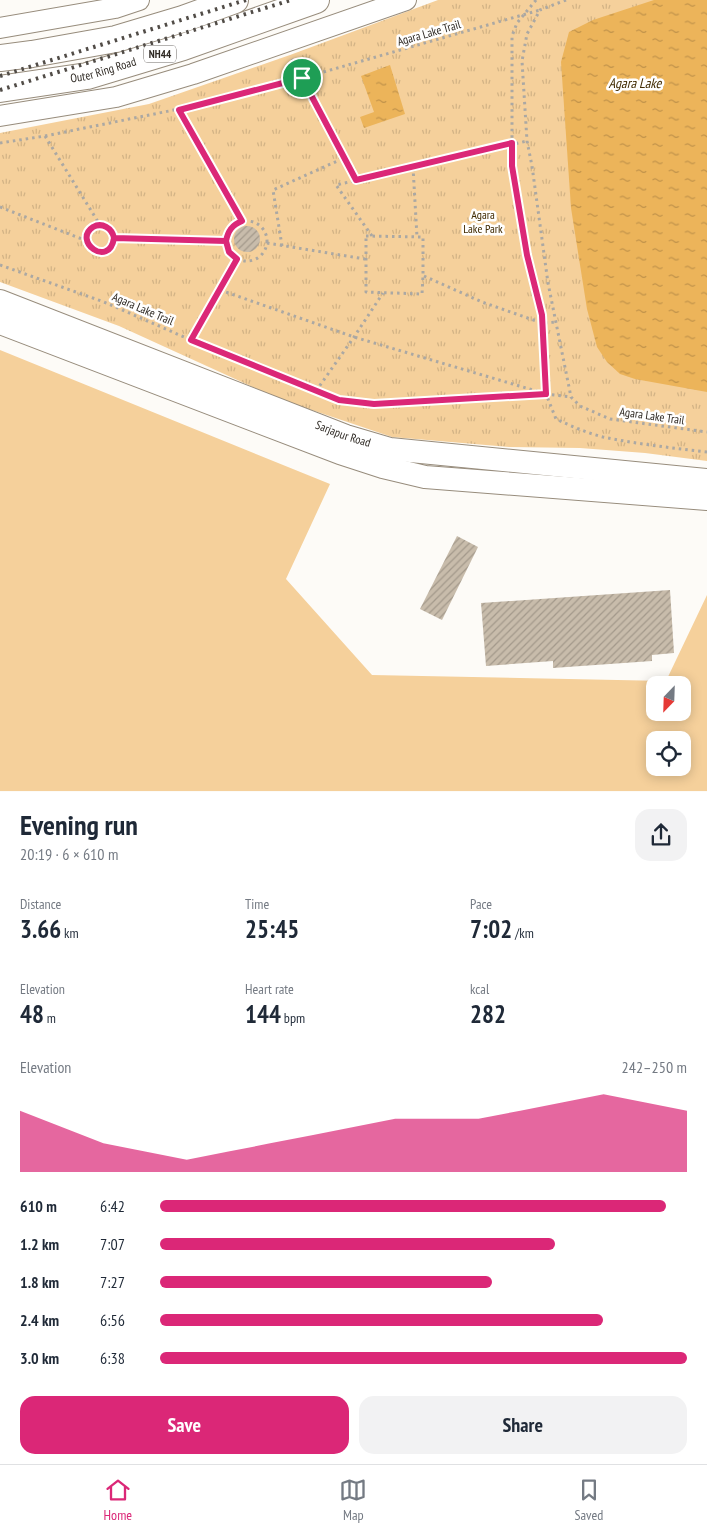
<!DOCTYPE html>
<html lang="en">
<head>
<meta charset="utf-8">
<style>
  :root { --surface:#fff; --page:#f2f2f3; --text:#1f2937; --muted:#747a83; --line:#e0e1e3; --accent:#db2777 }
  body { margin:0; font-family:"PT Sans Narrow",sans-serif; background:var(--page); color:var(--text); height:100vh; display:flex; flex-direction:column; font-size:19px; white-space:nowrap }
  * { box-sizing:border-box; margin:0 }
  p { font-size:16px; color:var(--muted) }
  .icon { flex:none; width:28px; height:28px; fill:none; stroke:currentColor; stroke-width:2; stroke-linecap:round; stroke-linejoin:round }
  .map { position:relative; height:792px; overflow:hidden }
  .side { display:flex; flex-direction:column; background:var(--surface); flex:1 }
  .side>* { flex:none }
  .needle { width:32px; rotate:203deg }
  .controls { position:absolute; left:646px; top:676px; display:grid; gap:10px }
  .controls a { display:grid; place-items:center; width:45px; height:45px; border-radius:10px; background:var(--surface); box-shadow:0 2px 12px #0003; font-size:25px }
  .pin { position:absolute; display:grid; place-items:center; width:42px; height:42px; color:#fff; margin:-21px; border:2px solid #fff; border-radius:50%; box-shadow:0 1px 5px #0007 }
  .round { display:grid; place-items:center; flex:none; width:52px; height:52px; border-radius:15px; background:var(--page) }
  .head { display:flex; align-items:center; justify-content:space-between; height:85px; padding:0 20px }
  h1 { font-size:28px; font-weight:800; line-height:38px }
  .metrics { display:grid; grid-template-columns:repeat(3,1fr); gap:8px; height:85px; padding:5px 20px }
  .metrics div { display:grid; align-content:center }
  .metrics b { font-size:25px; font-weight:800 }
  .metrics small { font-size:14px; font-weight:400 }
  .metrics p { font-size:14px }
  .chart { height:140px; padding:10px 20px }
  .chart p { display:flex; justify-content:space-between }
  .chart svg { width:100%; height:90px; margin-top:5px; fill:var(--accent); opacity:.7 }
  .primary-button { display:flex; gap:10px; margin-top:auto; padding:10px 20px }
  .primary-button a { flex:1; height:58px; border-radius:15px; background:var(--accent); color:#fff; font-size:20px; font-weight:800; line-height:58px; text-align:center }
  .primary-button a+a { background:var(--page); color:var(--text) }
  ul { padding:0 20px; list-style:none; font-size:16px }
  li { display:grid; grid-template-columns:80px 60px 1fr; align-items:center; height:38px }
  li i { height:12px; border-radius:6px; background:var(--accent) }
  .tab-bar { display:flex; justify-content:space-around; align-items:center; height:70px; border-top:1px solid var(--line); background:var(--surface); font-size:14px; color:var(--muted) }
  .tab-bar a { display:grid; justify-items:center; gap:2px }
  .tab-bar .active { color:var(--accent) }
  .map>svg:first-child { display:block }
</style>
</head>
<body>
<div class="map">
<svg width="707" height="792" viewBox="0 0 707 792">
  <defs>
    <pattern id="park-tufts" width="24" height="20" patternUnits="userSpaceOnUse" patternTransform="scale(1.25)"><rect width="24" height="20" fill="#f5d09b"/><path d="M3 7l-1-3M5 7V3M7 7l1-3M15 17l-1-3M17 17v-4M19 17l1-3" fill="none" stroke="#d2b385"/></pattern>
    <pattern id="water-ripples" width="26" height="14" patternUnits="userSpaceOnUse" patternTransform="scale(1.25)"><rect width="26" height="14" fill="#ecb45a"/><path d="M2 4q2-2 4 0t4 0M15 11q2-2 4 0t4 0" fill="none" stroke="#c0924a"/></pattern>
    <pattern id="building-hatch" width="6" height="6" patternUnits="userSpaceOnUse" patternTransform="scale(1.25)"><rect width="6" height="6" fill="#c8bcab"/><path d="M-1 1l2-2M0 6l6-6M5 7l2-2" fill="none" stroke="#a3998b"/></pattern>
  </defs>
  <rect width="100%" height="100%" fill="#fdfbf7"/>
  <path fill="#f5d09b" fill-rule="evenodd" d="M0,350L330,484L286,579L372,675L666,681L707,595V791H0ZM655,685H682V712H655ZM655,740H682V768H655Z"/>
  <polygon fill="url(#park-tufts)" points="438,0 707,0 707,461 645,453 580,448 509,447 392,437 279,399 119,326 0,282 0,133 149,104 290,55"/>
  <g fill="url(#water-ripples)">
    <polygon points="654,0 707,0 707,392 635,379 620,374 607,362 597,347 587,309 571,208 561,62 569,32 593,20"/>
    <polygon points="390,65 405,114 364,128 360,117 374,112 361,76"/>
  </g>
  <g fill="url(#building-hatch)">
    <circle cx="247" cy="239" r="13"/>
    <polygon points="457,536 478,547 442,620 420,609"/>
    <polygon points="670,590 674,653 652,655 652,661 553,668 553,661 486,666 481,603"/>
  </g>
  <g fill="none" stroke-linecap="round" stroke-linejoin="round">
    <defs>
      <g id="secondary">
        <polyline points="0,28 115,8 139,0"/>
        <polyline points="0,116 116,97 193,74 406,0"/>
      </g>
      <g id="primary">
        <path id="s1" d="M0,301L346,436L390,449L707,480"/>
        <polyline points="0,323 340,453 383,467 425,477 707,499"/>
      </g>
      <g id="highway">
        <polyline points="0,58 32,54 116,39 183,19 235,0"/>
        <path id="s2" d="M0,89L87,76L183,47L316,0"/>
      </g>
    </defs>
    <use href="#secondary" stroke="#978c7c" stroke-width="22"/>
    <use href="#primary" stroke="#978c7c" stroke-width="24"/>
    <use href="#highway" stroke="#978c7c" stroke-width="28"/>
    <g stroke="#aba8a3" stroke-width="3" stroke-dasharray="2.5 4" stroke-linecap="butt">
      <path d="M536,0L517,23L512,36V166L527,255L542,315L546,394L556,419C571,426 587,433 603,437C637,444 672,448 707,452"/>
      <polyline points="566,0 540,10 527,34 522,61 527,141 532,166 548,283 571,397 580,406 610,419 707,432"/>
      <polyline points="292,59 356,180"/>
      <polyline points="179,109 241,221"/>
      <polyline points="45,136 100,225"/>
      <polyline points="0,143 45,136 179,109 285,83 540,10"/>
      <polyline points="413,167 417,237"/>
      <polyline points="0,207 87,241"/>
      <circle cx="247" cy="241" r="20"/>
      <circle cx="100" cy="239" r="13"/>
      <polygon points="366,236 423,237 423,276 422,294 366,292"/>
      <polyline points="372,236 336,185 527,141"/>
      <polyline points="114,238 226,241"/>
      <polyline points="267,243 365,259"/>
      <polyline points="282,246 273,190 344,158"/>
      <polyline points="0,265 104,302 191,340 339,400 375,404 546,394 571,397"/>
      <polyline points="424,276 482,302 542,323 557,322"/>
      <polyline points="220,290 354,337 543,393"/>
      <polyline points="191,340 237,259"/>
      <polyline points="316,391 354,337 383,293"/>
    </g>
    <use href="#secondary" stroke="#fff" stroke-width="20"/>
    <use href="#primary" stroke="#fff" stroke-width="22"/>
    <use href="#highway" stroke="#fff" stroke-width="26"/>
    <g stroke="#514c47" stroke-width="4" stroke-dasharray="2.5 5" stroke-linecap="butt">
      <polyline points="0,76 246,0"/>
      <polyline points="0,90 291,0"/>
    </g>
  </g>
  <g fill="none" stroke-linecap="round" stroke-linejoin="round">
    <defs>
      <path id="route" d="M302,78L179,110L242,221C232,225 228,231 226,241L114,238C112,228 102,222 93,227C72,241 109,269 114,238L226,241L229,252L237,259L191,340L339,400L374,404L546,394L542,315L527,255L512,166V143L356,180L302,78"/>
    </defs>
    <use href="#route" stroke="#fff" stroke-width="10"/>
    <use href="#route" stroke="#db2777" stroke-width="6"/>
  </g>
  <g text-anchor="middle" stroke-width="5" stroke-linejoin="round" paint-order="stroke">
    <rect fill="#fff" stroke="#6d6965" stroke-width="1" x="144" y="45.5" width="32" height="17" rx="4"/>
    <g font-size="11" font-weight="bold" fill="#2e2923">
      <text x="160" y="58">NH44</text>
    </g>
    <g font-size="12" fill="#2e2923" stroke="#fff">
      <text transform="translate(429 33) rotate(-16)" y="4">Agara Lake Trail</text>
      <text dy="4" stroke="none"><textPath href="#s2" startOffset="105">Outer Ring Road</textPath></text>
      <text transform="translate(143 309) rotate(23)" y="4">Agara Lake Trail</text>
      <text transform="translate(652 416) rotate(8)" y="4">Agara Lake Trail</text>
      <text dy="4" stroke="none"><textPath href="#s1" startOffset="368">Sarjapur Road</textPath></text>
    </g>
    <g font-size="12" fill="#412b02" stroke="#fff">
      <text x="483" y="219">Agara<tspan x="483" dy="14">Lake Park</tspan></text>
    </g>
    <g font-size="14" font-style="italic" fill="#432d04" stroke="#fff">
      <text x="635" y="88">Agara Lake</text>
    </g>
  </g>
</svg>
<div class="controls">
<a><svg class="needle" viewBox="-14 -14 28 28"><path d="M0-13l5 13h-10z" fill="#e53935"/><path d="M0 13l5-13h-10z" fill="#747a83"/></svg></a>
<a><svg class="icon" aria-label="locate" viewBox="0 0 24 24"><circle cx="12" cy="12" r="6"/><path d="M12 2v4M12 18v4M2 12h4M18 12h4"/></svg></a>
</div>
<div class="pin" style="left:302px;top:78px;background:#1e9e55"><svg class="icon" aria-label="arrive" viewBox="0 0 24 24"><path d="M6 21V4h12l-3 4 3 4H6"/></svg></div>
</div>
<section class="side">
<div class="head"><div><h1>Evening run</h1><p>20:19 · 6 × 610 m</p></div><a class="round"><svg class="icon" aria-label="share" viewBox="0 0 24 24"><path d="M12 15V3M7 8l5-5 5 5M5 13v7h14v-7"/></svg></a></div>
<div class="metrics">
<div><p>Distance</p><b>3.66<small> km</small></b></div>
<div><p>Time</p><b>25:45</b></div>
<div><p>Pace</p><b>7:02<small> /km</small></b></div>
</div>
<div class="metrics">
<div><p>Elevation</p><b>48<small> m</small></b></div>
<div><p>Heart rate</p><b>144<small> bpm</small></b></div>
<div><p>kcal</p><b>282</b></div>
</div>
<div class="chart"><p><span>Elevation</span>242–250 m</p>
<svg viewBox="0 0 160 44" preserveAspectRatio="none"><path d="M0 44V14L10 22L20 30L30 34L40 38L50 34L60 30L70 26L80 22L90 18L100 18L110 18L120 14L130 10L140 6L150 10L160 14V44z"/></svg>
</div>
<ul>
<li><b>610 m</b>6:42<i style="width:96%"></i></li>
<li><b>1.2 km</b>7:07<i style="width:75%"></i></li>
<li><b>1.8 km</b>7:27<i style="width:63%"></i></li>
<li><b>2.4 km</b>6:56<i style="width:84%"></i></li>
<li><b>3.0 km</b>6:38<i style="width:100%"></i></li>
</ul>
<div class="primary-button"><a>Save</a><a>Share</a></div>
</section>
<nav class="tab-bar">
<a class="active"><svg class="icon" aria-label="home" viewBox="0 0 24 24"><path d="M3 11l9-7 9 7M6 9v11h12V9"/></svg>Home</a>
<a><svg class="icon" aria-label="map" viewBox="0 0 24 24"><path d="M3 6l6-2 6 2 6-2v14l-6 2-6-2-6 2zM9 4v14M15 6v14"/></svg>Map</a>
<a><svg class="icon" aria-label="saved" viewBox="0 0 24 24"><path d="M7 4h10v16l-5-4-5 4z"/></svg>Saved</a>
</nav>
</body>
</html>
